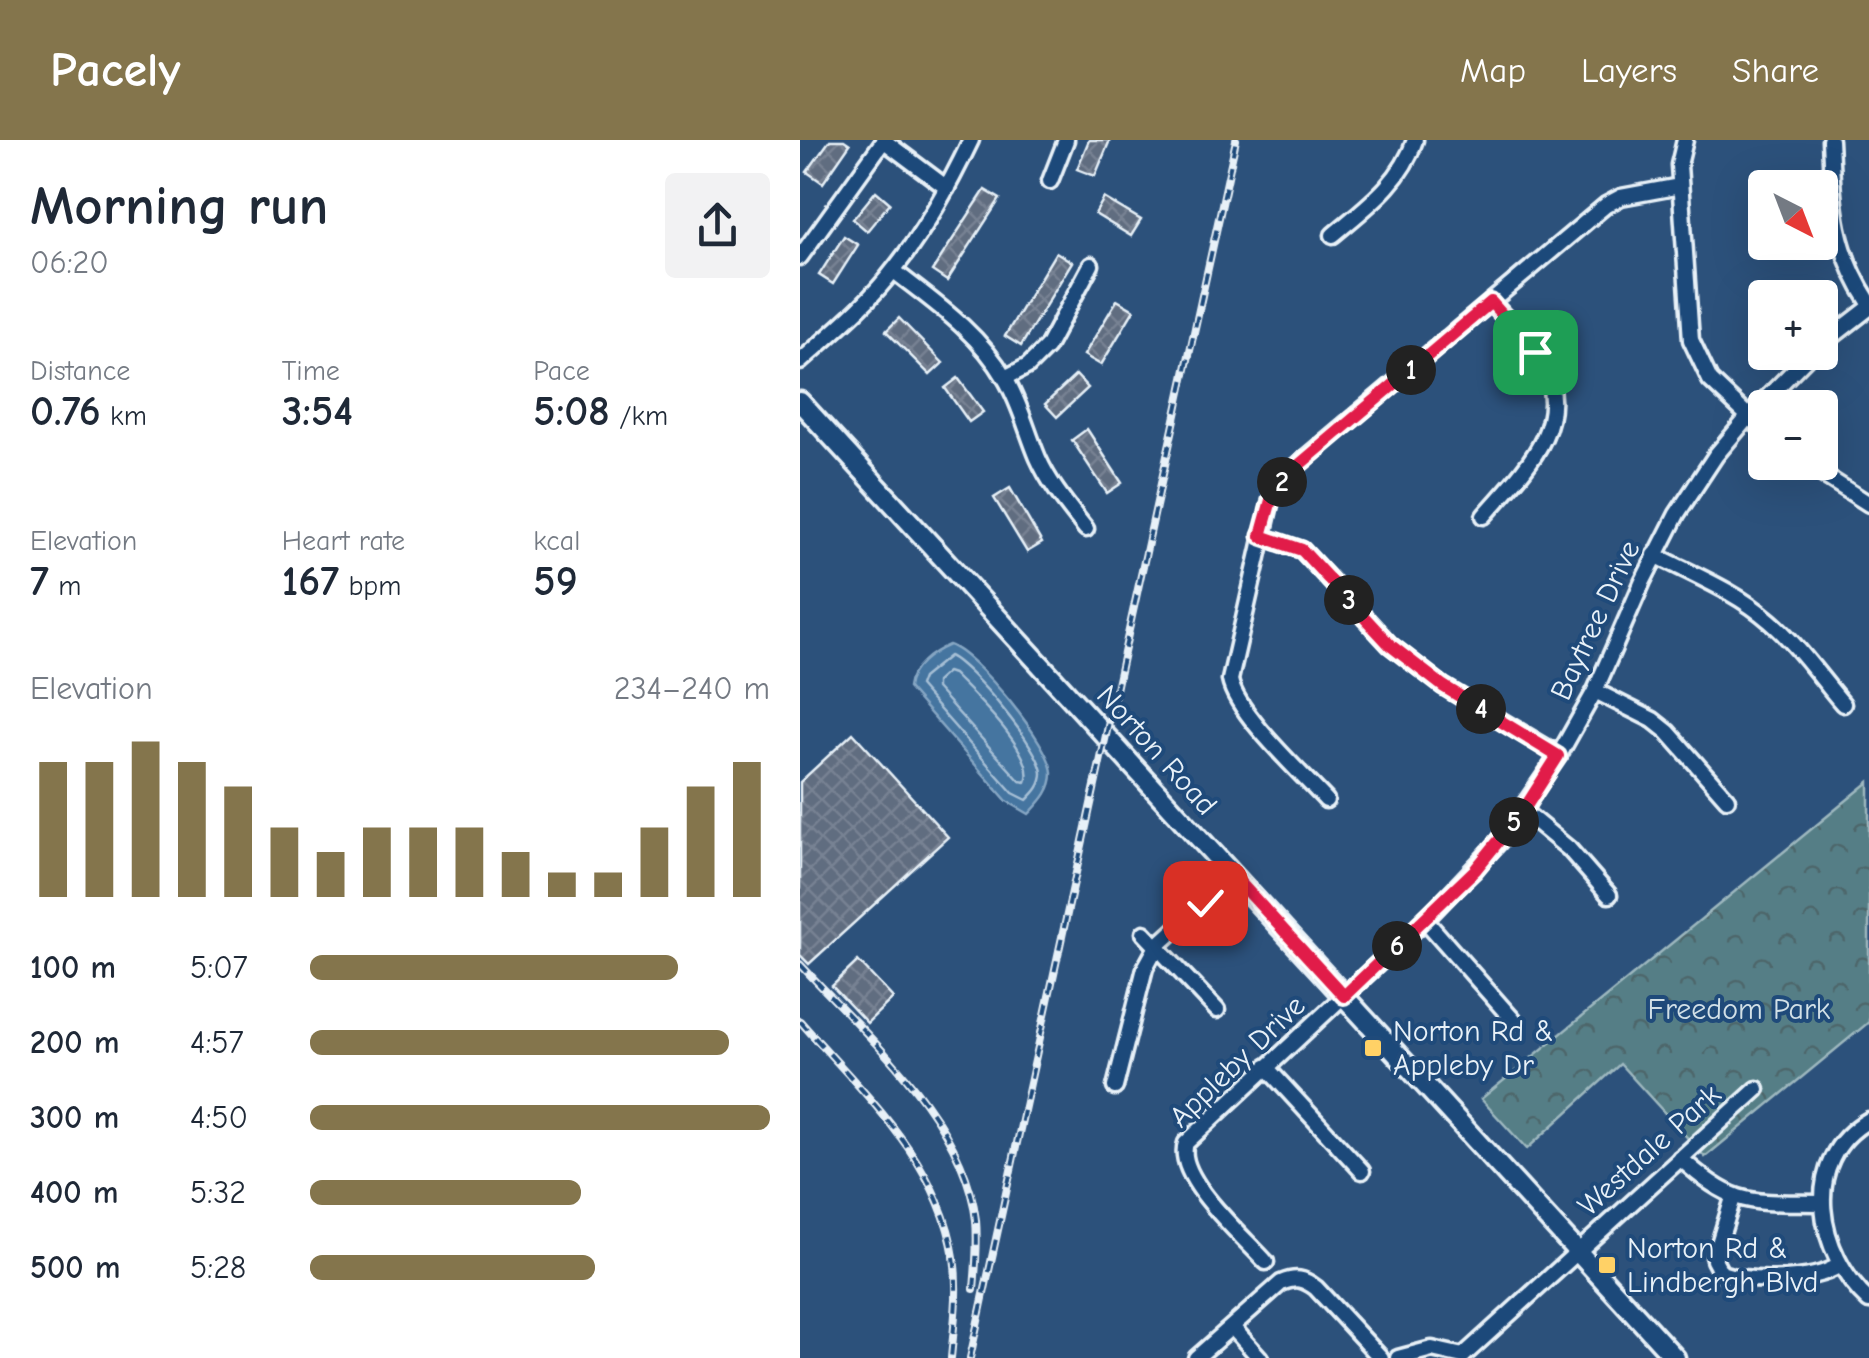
<!DOCTYPE html>
<html lang="en">
<head>
<meta charset="utf-8">
<style>
  :root { --surface:#fff; --page:#f2f2f3; --text:#1f2937; --muted:#747a83; --accent:#84754c }
  body { margin:0; font-family:"Comic Neue",sans-serif; background:var(--page); color:var(--text); height:100vh; display:flex; flex-direction:column; font-size:38px; white-space:nowrap }
  * { box-sizing:border-box; margin:0 }
  p { font-size:32px; color:var(--muted) }
  .icon { flex:none; width:55px; height:55px; fill:none; stroke:currentColor; stroke-width:2; stroke-linecap:round; stroke-linejoin:round }
  .map { position:relative; flex:1; overflow:hidden }
  .sheet { display:flex; flex-direction:column; background:var(--surface); width:800px }
  .sheet>* { flex:none }
  .needle { width:65px; rotate:138deg }
  .buttons { position:absolute; left:948px; top:30px; display:grid; gap:20px }
  .buttons a { display:grid; place-items:center; width:90px; height:90px; border-radius:10px; background:var(--surface); box-shadow:0 10px 40px #0002; font-size:50px }
  .pin { position:absolute; display:grid; place-items:center; width:85px; height:85px; color:#fff; margin:-42px; border-radius:20px; box-shadow:0 5px 15px #0006 }
  .km { position:absolute; width:50px; height:50px; margin:-25px; border-radius:50%; background:#222; color:#fff; font-size:28px; line-height:50px; text-align:center }
  .round { display:grid; place-items:center; flex:none; width:105px; height:105px; border-radius:10px; background:var(--page) }
  .overview { display:flex; align-items:center; justify-content:space-between; height:170px; padding:0 30px }
  h1 { font-size:55px; font-weight:700; line-height:75px }
  .figures { display:grid; grid-template-columns:repeat(3,1fr); gap:15px; height:170px; padding:10px 30px }
  .figures div { display:grid; align-content:center }
  .figures b { font-size:42px; font-weight:700 }
  .figures small { font-size:28px; font-weight:400 }
  .figures p { font-size:28px }
  .chart { height:280px; padding:20px 30px }
  .chart p { display:flex; justify-content:space-between }
  .chart svg { width:100%; height:180px; margin-top:10px; stroke:var(--accent); stroke-width:6 }
  ul { padding:0 30px; list-style:none; font-size:32px }
  li { display:grid; grid-template-columns:160px 120px 1fr; align-items:center; height:75px }
  li i { height:25px; border-radius:12px; background:var(--accent) }
  header { display:flex; align-items:center; gap:60px; box-sizing:border-box; height:140px; padding:0 50px; background:var(--accent); color:#fff }
  header strong { font-size:48px }
  nav { display:flex; gap:55px; margin-inline-start:auto; font-size:35px }
  main { display:flex; flex:1; min-height:0 }
  .map>svg:first-child { display:block }
</style>
</head>
<body>
<header>
<strong>Pacely</strong>
<nav><a>Map</a><a>Layers</a><a>Share</a></nav>
</header>
<main>
<section class="sheet">
<div class="overview"><div><h1>Morning run</h1><p>06:20</p></div><a class="round"><svg class="icon" aria-label="share" viewBox="0 0 24 24"><path d="M12 15V3M7 8l5-5 5 5M5 13v7h14v-7"/></svg></a></div>
<div class="figures">
<div><p>Distance</p><b>0.76<small> km</small></b></div>
<div><p>Time</p><b>3:54</b></div>
<div><p>Pace</p><b>5:08<small> /km</small></b></div>
</div>
<div class="figures">
<div><p>Elevation</p><b>7<small> m</small></b></div>
<div><p>Heart rate</p><b>167<small> bpm</small></b></div>
<div><p>kcal</p><b>59</b></div>
</div>
<div class="chart"><p><span>Elevation</span>234–240 m</p>
<svg viewBox="0 0 160 44" preserveAspectRatio="none"><path d="M5 44V11M15 44V11M25 44V6M35 44V11M45 44V17M55 44V27M65 44V33M75 44V27M85 44V27M95 44V27M105 44V33M115 44V38M125 44V38M135 44V27M145 44V17M155 44V11"/></svg>
</div>
<ul>
<li><b>100 m</b>5:07<i style="width:80%"></i></li>
<li><b>200 m</b>4:57<i style="width:91%"></i></li>
<li><b>300 m</b>4:50<i style="width:100%"></i></li>
<li><b>400 m</b>5:32<i style="width:59%"></i></li>
<li><b>500 m</b>5:28<i style="width:62%"></i></li>
</ul>
</section>
<div class="map">
<svg width="1069" height="1218" viewBox="0 0 1069 1218">
  <defs>
    <pattern id="forest-crowns" width="20" height="18" patternUnits="userSpaceOnUse" patternTransform="scale(2.5)"><rect width="20" height="18" fill="#547e86"/><path d="M2 6a3 3 0 1 1 6 0M12 15a3 3 0 1 1 6 0" fill="none" stroke="#4e666b"/></pattern>
    <pattern id="building-cross-hatch" width="8" height="8" patternUnits="userSpaceOnUse" patternTransform="scale(2.5)"><rect width="8" height="8" fill="#606d80"/><path d="M0 0l8 8M0 8l8-8" fill="none" stroke="#778293"/></pattern>
  </defs>
  <rect width="100%" height="100%" fill="#2c517b"/>
  <filter id="ink" filterUnits="userSpaceOnUse"><feTurbulence type="fractalNoise" baseFrequency=".01" numOctaves="2"/><feDisplacementMap in="SourceGraphic" scale="20" xChannelSelector="R" yChannelSelector="G"/><feConvolveMatrix kernelMatrix="1 2 1 2 8 2 1 2 1" color-interpolation-filters="sRGB"/></filter>
  <g filter="url(#ink)">
    <polygon fill="url(#forest-crowns)" stroke="#9eb8bf" stroke-width="2.5" points="1069,642 1069,882 905,1017 820,924 727,1009 681,959"/>
    <path fill="#4474a0" stroke="#86a6c3" stroke-width="2.5" d="M149,505C176,514 251,605 252,633C252,651 240,662 229,674L207,661L108,548C110,528 132,512 149,505Z"/>
    <g fill="none" stroke-linecap="round" stroke-linejoin="round">
      <g stroke="#a6bfd5" stroke-width="2.5">
        <path d="M149,516C170,525 241,609 242,633C242,645 235,652 227,660L213,653L119,546L122,538Z"/>
        <path d="M147,532L153,534C172,554 238,614 226,642L220,641L136,548V542Z"/>
      </g>
    </g>
    <g fill="url(#building-cross-hatch)" stroke="#e8f1f8" stroke-width="2.5">
      <polygon points="30,0 44,0 50,4 23,43 7,32"/>
      <polygon points="289,0 310,0 295,36 277,29"/>
      <polygon points="185,50 200,59 147,141 132,131"/>
      <polygon points="76,51 90,63 67,91 53,79"/>
      <polygon points="304,58 341,80 331,96 295,74"/>
      <polygon points="44,96 58,105 33,144 19,135"/>
      <polygon points="256,112 272,122 221,206 205,196"/>
      <polygon points="317,160 334,170 301,225 284,215"/>
      <polygon points="99,178 143,223 130,235 86,191"/>
      <polygon points="276,235 288,248 257,277 245,264"/>
      <polygon points="158,238 183,272 169,282 145,248"/>
      <polygon points="287,289 322,343 307,353 272,300"/>
      <polygon points="210,348 242,403 227,412 194,358"/>
      <polygon points="53,593 148,697 9,824 0,815 0,642"/>
      <polygon points="58,821 93,858 67,883 32,846"/>
    </g>
    <g fill="none" stroke-linecap="round" stroke-linejoin="round">
      <defs>
        <g id="minor">
          <polyline points="83,0 147,48"/>
          <polyline points="885,0 879,25 891,200 910,240 965,292"/>
          <path d="M1030,0C1033,63 1033,107 1069,162"/>
          <polyline points="250,41 266,0"/>
          <path d="M533,95C566,67 601,43 615,0"/>
          <polyline points="0,117 84,0"/>
          <path d="M94,131C135,163 178,192 205,238C220,263 227,292 238,318C250,345 268,366 286,389"/>
          <polyline points="1020,206 1069,168"/>
          <path d="M0,222C33,192 68,164 95,128C126,89 150,44 171,0"/>
          <polyline points="205,238 228,226 247,207 291,125"/>
          <polyline points="1003,322 1069,364"/>
          <path d="M684,376C722,332 776,284 741,222C729,200 708,181 691,162"/>
          <polyline points="461,396 502,410 590,505 643,546 759,615"/>
          <path d="M855,415C894,435 937,452 970,481C998,505 1019,536 1043,564"/>
          <polyline points="795,551 853,580 868,592 927,659"/>
          <path d="M526,660C501,633 436,573 430,540L471,360L477,347L497,325L806,65L821,57L880,46"/>
          <polyline points="723,671 769,709 809,755"/>
          <polyline points="625,780 714,881"/>
          <polyline points="344,793 417,870"/>
          <polyline points="466,927 562,1031"/>
          <polyline points="315,947 345,828 357,806 434,736"/>
          <path d="M1069,980C998,1020 1018,1115 1069,1161"/>
          <path d="M880,1018C935,1068 951,1062 1021,1063"/>
          <path d="M933,1058L914,1120L921,1133C950,1143 1013,1142 1038,1126"/>
          <path d="M466,1122C444,1097 374,1037 386,1003L625,780L699,702L759,615L795,551L843,441L877,374L916,315L948,277L1012,212"/>
          <polyline points="432,1187 460,1218"/>
          <polyline points="663,1216 957,949"/>
          <path d="M396,1218L481,1143C496,1137 503,1138 516,1148L581,1218"/>
          <polyline points="598,1218 632,1209 663,1216"/>
        </g>
        <polyline id="secondary" points="0,262 875,1218"/>
      </defs>
      <use href="#minor" stroke="#e8f1f8" stroke-width="21"/>
      <use href="#secondary" stroke="#e8f1f8" stroke-width="25"/>
      <use href="#minor" stroke="#1f4a7a" stroke-width="14"/>
      <use href="#secondary" stroke="#1f4a7a" stroke-width="18"/>
      <defs>
        <g id="rail">
          <path d="M0,824C66,896 164,978 176,1080C178,1103 176,1126 174,1149"/>
          <path d="M0,881C62,952 139,1020 154,1117C159,1151 154,1185 151,1218"/>
          <polyline points="170,1218 436,0"/>
        </g>
      </defs>
      <use href="#rail" stroke="#e8f1f8" stroke-width="8"/>
      <use href="#rail" stroke="#1f4a7a" stroke-width="4" stroke-dasharray="11" stroke-linecap="butt"/>
    </g>
  </g>
  <g fill="none" stroke-linecap="round" stroke-linejoin="round" filter="url(#ink)">
    <defs>
      <polyline id="route" points="405,763 434,736 544,856 675,730 723,671 758,616 643,546 590,505 502,410 461,396 471,360 486,336 691,162 735,212"/>
    </defs>
    <use href="#route" stroke="#fff" stroke-width="20"/>
    <use href="#route" stroke="#e11d48" stroke-width="12"/>
  </g>
  <g fill="#ffd166" stroke="#1f4a7a" stroke-width="4">
    <rect x="563" y="898" width="20" height="20" rx="5"/>
    <rect x="797" y="1115" width="20" height="20" rx="5"/>
  </g>
  <g text-anchor="middle" stroke-width="8" stroke-linejoin="round" paint-order="stroke">
    <g font-size="30" fill="#e8f1f8" stroke="#1f4a7a">
      <text transform="translate(795 480) rotate(-65)" y="10">Baytree Drive</text>
      <text transform="translate(357 610) rotate(48)" y="10">Norton Road</text>
      <text transform="translate(437 921) rotate(-44)" y="10">Appleby Drive</text>
      <text transform="translate(849 1010) rotate(-42)" y="10">Westdale Park</text>
    </g>
    <g font-size="30" fill="#d2e0e7" stroke="#1f4a7a">
      <text x="939" y="879">Freedom Park</text>
    </g>
    <g font-size="30" fill="#e8f1f8" stroke="#1f4a7a" text-anchor="start">
      <text x="593" y="901">Norton Rd &amp;<tspan x="593" dy="34">Appleby Dr</tspan></text>
      <text x="827" y="1118">Norton Rd &amp;<tspan x="827" dy="34">Lindbergh Blvd</tspan></text>
    </g>
  </g>
</svg>
<div class="buttons">
<a><svg class="needle" viewBox="-14 -14 28 28"><path d="M0-13l5 13h-10z" fill="#e53935"/><path d="M0 13l5-13h-10z" fill="#747a83"/></svg></a>
<a>+</a>
<a>−</a>
</div>
<div class="pin" style="left:735px;top:212px;background:#1e9e55"><svg class="icon" aria-label="arrive" viewBox="0 0 24 24"><path d="M6 21V4h12l-3 4 3 4H6"/></svg></div>
<div class="pin" style="left:405px;top:763px;background:#d93025"><svg class="icon" aria-label="check" viewBox="0 0 24 24"><path d="M5 12l5 5 9-10"/></svg></div>
<b class="km" style="left:611px;top:230px">1</b>
<b class="km" style="left:482px;top:342px">2</b>
<b class="km" style="left:549px;top:460px">3</b>
<b class="km" style="left:681px;top:569px">4</b>
<b class="km" style="left:714px;top:682px">5</b>
<b class="km" style="left:597px;top:806px">6</b>
</div>
</main>
</body>
</html>
